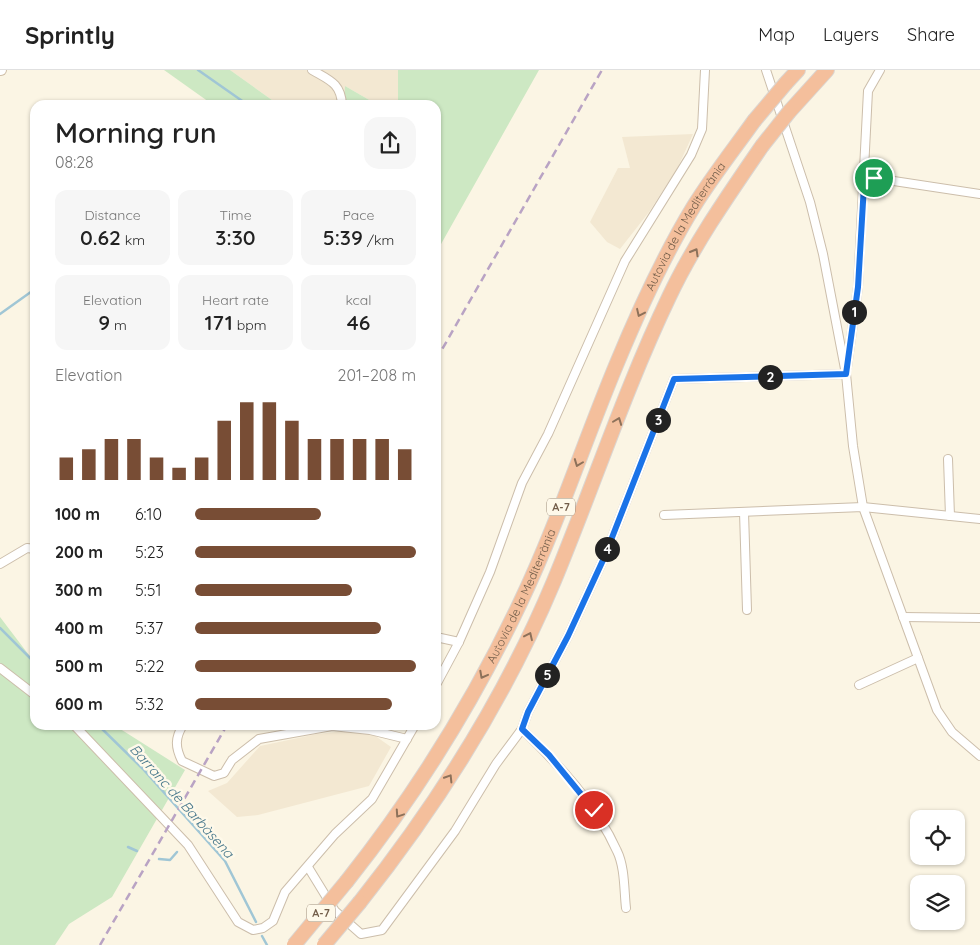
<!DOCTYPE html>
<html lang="en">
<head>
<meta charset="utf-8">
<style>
  :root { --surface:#fff; --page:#f6f6f6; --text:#222; --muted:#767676; --line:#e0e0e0; --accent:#784d35 }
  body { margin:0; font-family:Quicksand,sans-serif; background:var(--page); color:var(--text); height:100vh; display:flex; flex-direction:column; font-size:19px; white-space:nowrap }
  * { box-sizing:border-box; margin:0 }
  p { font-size:16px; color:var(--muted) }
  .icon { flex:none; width:28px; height:28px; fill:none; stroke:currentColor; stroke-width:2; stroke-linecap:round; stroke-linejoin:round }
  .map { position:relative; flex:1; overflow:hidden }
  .side { position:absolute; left:30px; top:30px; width:411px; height:630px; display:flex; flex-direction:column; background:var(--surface); border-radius:15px; box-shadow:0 1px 4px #0004 }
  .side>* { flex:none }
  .fabs { position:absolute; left:910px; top:740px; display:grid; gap:10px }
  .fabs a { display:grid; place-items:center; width:55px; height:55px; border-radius:10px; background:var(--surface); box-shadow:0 1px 4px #0004; font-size:25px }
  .pin { position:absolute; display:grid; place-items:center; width:42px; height:42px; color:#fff; margin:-21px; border:2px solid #fff; border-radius:50%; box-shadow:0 1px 5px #0007 }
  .km { position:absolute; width:25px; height:25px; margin:-12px; border-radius:50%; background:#222; color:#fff; font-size:14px; line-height:25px; text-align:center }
  .round { display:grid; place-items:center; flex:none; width:52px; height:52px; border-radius:15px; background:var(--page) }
  .overview { display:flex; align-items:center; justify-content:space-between; height:85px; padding:0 25px }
  h1 { font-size:28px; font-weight:600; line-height:38px }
  .figures { display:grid; grid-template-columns:repeat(3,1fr); gap:8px; height:85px; padding:5px 25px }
  .figures div { display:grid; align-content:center; border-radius:12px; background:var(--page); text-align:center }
  .figures b { font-size:21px; font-weight:600 }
  .figures small { font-size:14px; font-weight:400 }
  .figures p { font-size:14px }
  .chart { height:140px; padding:10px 25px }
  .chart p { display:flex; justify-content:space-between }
  .chart svg { width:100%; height:90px; margin-top:5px; stroke:var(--accent); stroke-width:6 }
  ul { padding:0 25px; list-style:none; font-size:16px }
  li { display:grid; grid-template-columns:80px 60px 1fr; align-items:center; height:38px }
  li i { height:12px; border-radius:6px; background:var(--accent) }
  header { display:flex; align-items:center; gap:30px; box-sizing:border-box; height:70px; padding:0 25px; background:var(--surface); border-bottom:1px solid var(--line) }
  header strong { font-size:24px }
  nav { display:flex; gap:28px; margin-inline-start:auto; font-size:18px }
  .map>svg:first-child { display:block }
</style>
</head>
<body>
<header>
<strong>Sprintly</strong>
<nav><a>Map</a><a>Layers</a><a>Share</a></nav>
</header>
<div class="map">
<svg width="980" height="875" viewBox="0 0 980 875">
  <rect width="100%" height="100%" fill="#fbf5e4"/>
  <g fill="#f3e8d2">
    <polygon points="230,0 398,0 398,35 378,35 345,16 346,35 279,35"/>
    <polygon points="693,64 678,97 649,142 620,179 607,172 590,152 618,98 630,98 622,67"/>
    <polygon points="346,661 374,665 391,677 369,716 258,745 237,747 208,721 227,713 260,676 317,664"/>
  </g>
  <g fill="#cde8c3">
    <polygon points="164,0 230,0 279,35 221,35 209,32"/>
    <polygon points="398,0 539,0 436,183 436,35 398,35"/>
    <polygon points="345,16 378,35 344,35"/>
    <polygon points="0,547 35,593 35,655 114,655 185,700 112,827 69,854 55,875 0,875"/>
  </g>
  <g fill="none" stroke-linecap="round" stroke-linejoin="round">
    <g stroke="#a0c6d5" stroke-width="2.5">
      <polyline points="198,0 248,35"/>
      <polyline points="0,244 35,219"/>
      <polyline points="0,558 35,593"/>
      <polyline points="98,655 143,699 225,791 256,852"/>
      <polyline points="128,777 137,781"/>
      <polyline points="159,789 170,790 177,782"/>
      <polyline points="262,866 267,875"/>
    </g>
    <defs>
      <g id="street">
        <path d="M312,0C329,10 341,13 342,35"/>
        <polyline points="766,0 810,132 823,184 846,304 853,376 863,437 937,640 952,662 980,686"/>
        <polyline points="864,115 874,108 980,124"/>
        <polyline points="847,297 858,217 868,21 880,0"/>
        <polyline points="948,389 950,446"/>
        <polyline points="744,442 747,540"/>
        <polyline points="664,445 863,437 980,449"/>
        <polyline points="0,494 27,478 35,479"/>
        <polyline points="903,547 980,548"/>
        <polyline points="436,567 459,572"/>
        <polyline points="0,598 35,625"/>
        <polyline points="436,615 459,572 490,502 522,413 548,364 625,191 691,85 702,59 705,0"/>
        <polyline points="859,615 918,588"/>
        <polyline points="74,655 188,775 238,852 253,860 263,858 273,851 285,822 335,764 372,729 415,655"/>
        <path d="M183,655C175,668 175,677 182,691L214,706L224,703L232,690L259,669L332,656L370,660L407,669"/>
        <polyline points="308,797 335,841 361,864 382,860 455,761 496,694 522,659"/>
        <path d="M626,838C624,821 625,797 617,781C596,734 558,694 522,659L528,642L568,566L604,488L674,309L846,304"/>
      </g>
      <polyline id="secondary" points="0,0 1,0"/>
      <g id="highway">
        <polyline points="786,13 798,0"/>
        <polyline points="789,42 827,0"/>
        <path id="s1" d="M347,811C416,724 474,631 521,531C558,453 584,372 617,293C639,240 664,185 694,136C712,107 734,79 754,51"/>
        <path d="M360,832C437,735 506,626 554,511C593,417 625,319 669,227C694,174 729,124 762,76"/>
      </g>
    </defs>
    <use href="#street" stroke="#ccbeab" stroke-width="10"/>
    <use href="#secondary" stroke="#cfbfa8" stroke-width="12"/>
    <use href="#highway" stroke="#dbd5d0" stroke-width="16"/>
    <use href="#street" stroke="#fff" stroke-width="8"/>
    <use href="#secondary" stroke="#fff" stroke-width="10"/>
    <use href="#highway" stroke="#f4bf9c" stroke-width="14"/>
    <g stroke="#b9a3c4" stroke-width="2.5" stroke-dasharray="8 5" stroke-linecap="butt">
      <polyline points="436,290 602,0"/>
      <polyline points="100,875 227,655"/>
    </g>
    <defs>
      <g id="highway-bridge">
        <polyline points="754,51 786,13"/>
        <polyline points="762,76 789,42"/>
        <polyline points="294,875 347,811"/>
        <polyline points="324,875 360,832"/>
      </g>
    </defs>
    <use href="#highway-bridge" stroke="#dbd5d0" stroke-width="16" stroke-linecap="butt"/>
    <use href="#highway-bridge" stroke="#f4bf9c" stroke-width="14"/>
  </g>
  <defs><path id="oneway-chevron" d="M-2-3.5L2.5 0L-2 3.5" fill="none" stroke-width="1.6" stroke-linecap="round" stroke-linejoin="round" transform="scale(1.25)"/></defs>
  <g stroke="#8d715a">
    <use href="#oneway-chevron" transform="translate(695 182) rotate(-60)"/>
    <use href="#oneway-chevron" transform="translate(640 243) rotate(115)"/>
    <use href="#oneway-chevron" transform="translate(618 351) rotate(-69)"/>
    <use href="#oneway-chevron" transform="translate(578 393) rotate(111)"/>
    <use href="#oneway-chevron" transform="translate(529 566) rotate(-65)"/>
    <use href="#oneway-chevron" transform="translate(483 605) rotate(118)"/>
    <use href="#oneway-chevron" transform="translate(449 708) rotate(-58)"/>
    <use href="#oneway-chevron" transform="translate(399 744) rotate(124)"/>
  </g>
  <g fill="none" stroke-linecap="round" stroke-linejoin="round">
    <defs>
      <polyline id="route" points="594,740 549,685 522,659 528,642 568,566 604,488 674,309 846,304 858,217 864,115 874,108"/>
    </defs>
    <use href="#route" stroke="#fff" stroke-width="10"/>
    <use href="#route" stroke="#1a73e8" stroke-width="6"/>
  </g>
  <g text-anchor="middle" stroke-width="5" stroke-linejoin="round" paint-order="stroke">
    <g fill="#fef9ea" stroke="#9d8c7a" stroke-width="1">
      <rect x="547" y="428.5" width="28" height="17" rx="4"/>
      <rect x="307" y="834.5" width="28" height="17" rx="4"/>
    </g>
    <g font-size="11" font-weight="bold" fill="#735e4a">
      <text x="561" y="441">A-7</text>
      <text x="321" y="847">A-7</text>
    </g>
    <g font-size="12" fill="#735e4a" stroke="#fef9ea">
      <text dy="4" stroke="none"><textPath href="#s1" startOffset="740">Autovia de la Mediterrània</textPath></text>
      <text dy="4" stroke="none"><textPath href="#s1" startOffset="335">Autovia de la Mediterrània</textPath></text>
    </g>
    <g font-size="14" font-style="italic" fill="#48788c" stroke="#fef9ea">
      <text transform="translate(182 731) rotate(48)" y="5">Barranc de Barbàsena</text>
    </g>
  </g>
</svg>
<div class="fabs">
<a><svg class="icon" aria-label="locate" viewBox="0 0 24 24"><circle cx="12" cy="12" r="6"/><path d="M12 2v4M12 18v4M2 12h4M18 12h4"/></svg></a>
<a><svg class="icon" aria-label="layers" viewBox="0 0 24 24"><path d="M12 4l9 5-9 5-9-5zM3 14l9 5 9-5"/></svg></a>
</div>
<div class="pin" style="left:874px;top:108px;background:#1e9e55"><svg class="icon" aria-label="arrive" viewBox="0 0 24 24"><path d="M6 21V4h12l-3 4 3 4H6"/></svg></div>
<div class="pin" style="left:594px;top:740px;background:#d93025"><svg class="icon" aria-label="check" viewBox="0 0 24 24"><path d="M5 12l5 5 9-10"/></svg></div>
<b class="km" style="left:854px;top:242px">1</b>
<b class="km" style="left:770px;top:307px">2</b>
<b class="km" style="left:658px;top:350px">3</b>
<b class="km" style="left:607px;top:479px">4</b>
<b class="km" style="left:547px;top:605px">5</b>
<section class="side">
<div class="overview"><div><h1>Morning run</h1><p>08:28</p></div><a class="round"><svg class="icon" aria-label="share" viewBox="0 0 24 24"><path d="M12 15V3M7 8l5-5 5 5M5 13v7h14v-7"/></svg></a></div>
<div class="figures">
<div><p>Distance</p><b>0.62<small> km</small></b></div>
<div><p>Time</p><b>3:30</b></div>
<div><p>Pace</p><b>5:39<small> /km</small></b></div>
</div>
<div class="figures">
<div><p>Elevation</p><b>9<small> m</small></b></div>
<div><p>Heart rate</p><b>171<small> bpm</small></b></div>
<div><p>kcal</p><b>46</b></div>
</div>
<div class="chart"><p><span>Elevation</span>201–208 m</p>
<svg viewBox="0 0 160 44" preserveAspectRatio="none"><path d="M5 44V33M15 44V29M25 44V24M35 44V24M45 44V33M55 44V38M65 44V33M75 44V15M85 44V6M95 44V6M105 44V15M115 44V24M125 44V24M135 44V24M145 44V24M155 44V29"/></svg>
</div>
<ul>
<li><b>100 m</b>6:10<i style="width:57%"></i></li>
<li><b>200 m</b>5:23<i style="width:100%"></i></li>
<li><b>300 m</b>5:51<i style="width:71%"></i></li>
<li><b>400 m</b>5:37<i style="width:84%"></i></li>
<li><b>500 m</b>5:22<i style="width:100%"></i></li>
<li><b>600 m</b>5:32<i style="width:89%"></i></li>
</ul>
</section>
</div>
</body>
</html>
